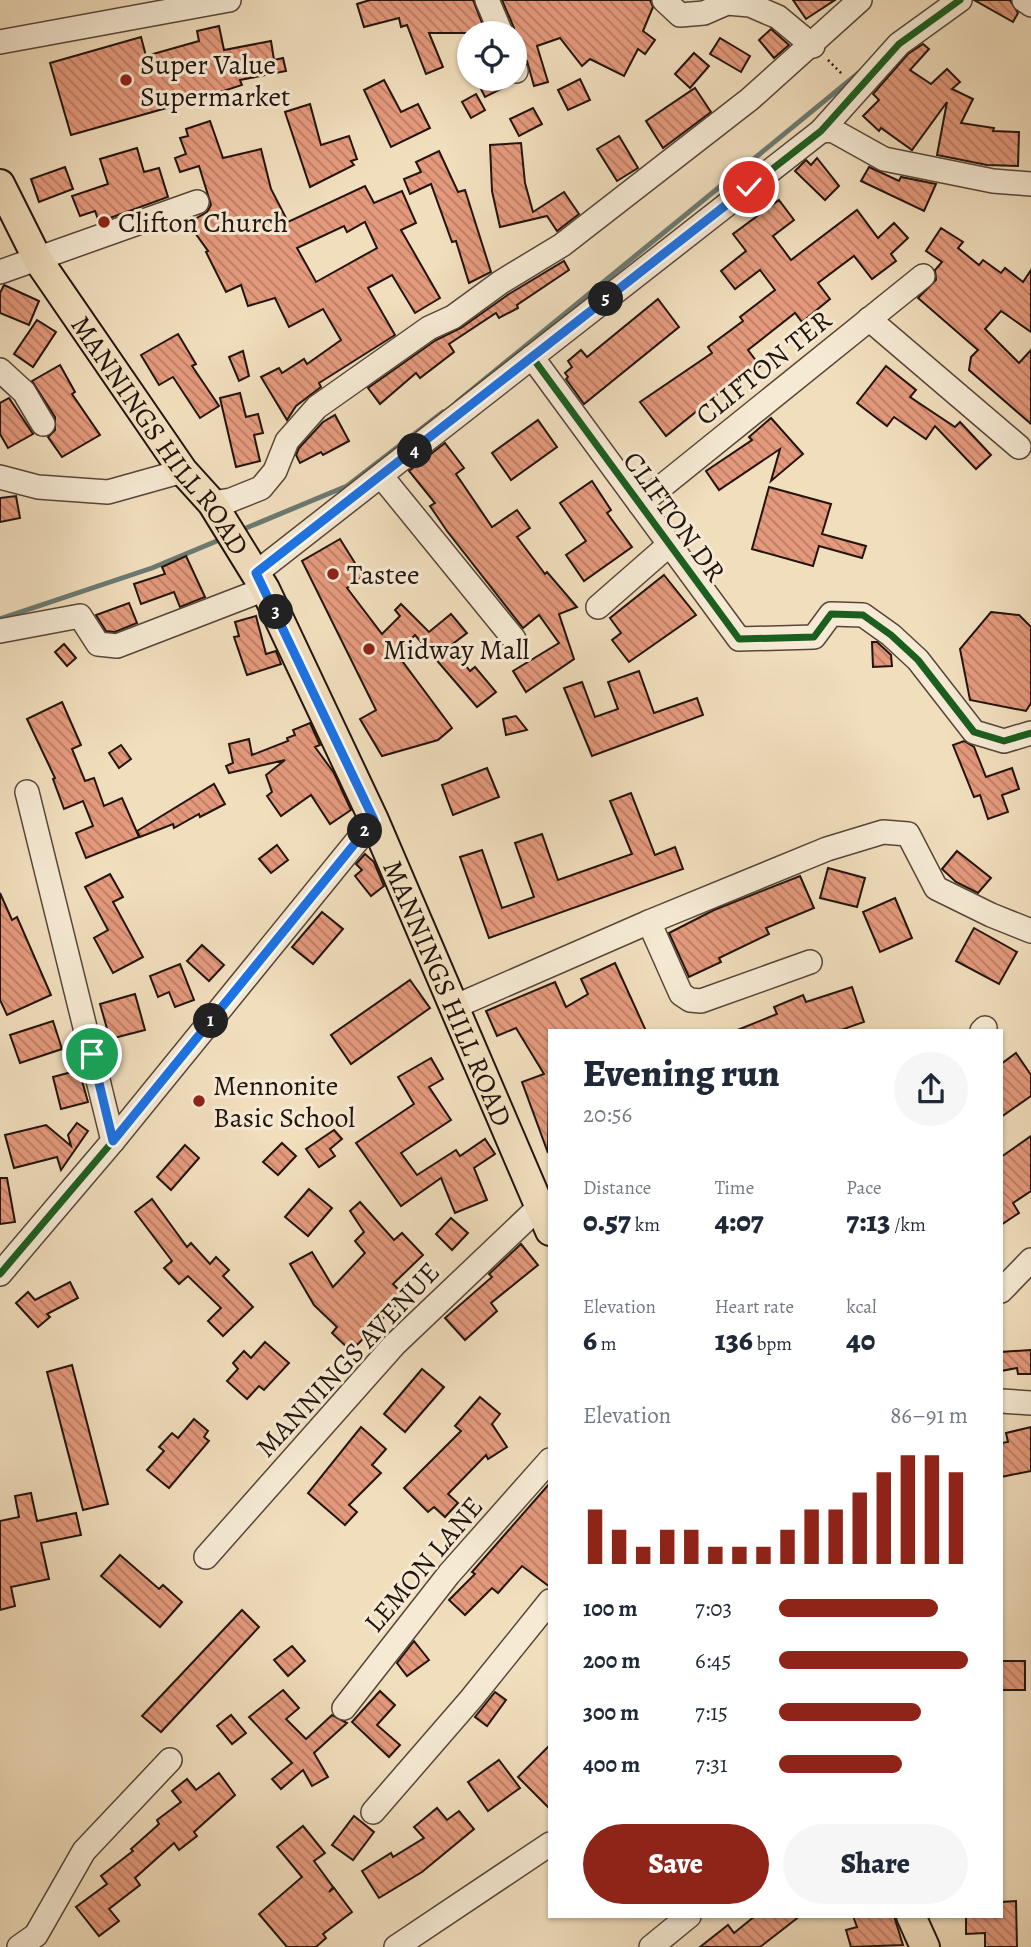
<!DOCTYPE html>
<html lang="en">
<head>
<meta charset="utf-8">
<style>
  :root { --surface:#fff; --page:#f6f6f7; --text:#1f2937; --muted:#747a83; --accent:#8f2418 }
  body { margin:0; font-family:Alegreya,serif; background:var(--page); color:var(--text); height:100vh; display:flex; flex-direction:column; font-size:26px; white-space:nowrap }
  * { box-sizing:border-box; margin:0 }
  p { font-size:23px; color:var(--muted) }
  .icon { flex:none; width:38px; height:38px; fill:none; stroke:currentColor; stroke-width:2; stroke-linecap:round; stroke-linejoin:round }
  .map { position:relative; flex:1; overflow:hidden }
  .drawer { position:absolute; left:548px; top:1029px; width:455px; height:889px; display:flex; flex-direction:column; background:var(--surface); border-radius:0px; box-shadow:0 2px 5px #0004 }
  .drawer>* { flex:none }
  .tools { position:absolute; left:457px; top:21px; display:grid; gap:14px }
  .tools a { display:grid; place-items:center; width:70px; height:70px; border-radius:50%; background:var(--surface); box-shadow:0 2px 5px #0004; font-size:35px }
  .pin { position:absolute; display:grid; place-items:center; width:60px; height:60px; color:#fff; margin:-30px; border:4px solid #fff; border-radius:50%; box-shadow:0 2px 7px #0007 }
  .km { position:absolute; width:35px; height:35px; margin:-18px; border-radius:50%; background:#222; color:#fff; font-size:19px; line-height:35px; text-align:center }
  .round { display:grid; place-items:center; flex:none; width:74px; height:74px; border-radius:37px; background:var(--page) }
  .overview { display:flex; align-items:center; justify-content:space-between; height:119px; padding:0 35px }
  h1 { font-size:38px; font-weight:800; line-height:52px }
  .figures { display:grid; grid-template-columns:repeat(3,1fr); gap:10px; height:119px; padding:7px 35px }
  .figures div { display:grid; align-content:center }
  .figures b { font-size:30px; font-weight:800 }
  .figures small { font-size:19px; font-weight:400 }
  .figures p { font-size:19px }
  .chart { height:196px; padding:14px 35px }
  .chart p { display:flex; justify-content:space-between }
  .chart svg { width:100%; height:126px; margin-top:7px; stroke:var(--accent); stroke-width:6 }
  .primary-button { display:flex; gap:14px; margin-top:auto; padding:14px 35px }
  .primary-button a { flex:1; height:80px; border-radius:42px; background:var(--accent); color:#fff; font-size:28px; font-weight:800; line-height:80px; text-align:center }
  .primary-button a+a { background:var(--page); color:var(--text) }
  ul { padding:0 35px; list-style:none; font-size:23px }
  li { display:grid; grid-template-columns:112px 84px 1fr; align-items:center; height:52px }
  li i { height:18px; border-radius:9px; background:var(--accent) }
  .map>svg:first-child { display:block }
</style>
</head>
<body>
<div class="map">
<svg width="1031" height="1947" viewBox="0 0 1031 1947">
  <defs>
    <pattern id="building-back-hatch" width="6" height="6" patternUnits="userSpaceOnUse" patternTransform="scale(1.75)"><rect width="6" height="6" fill="#e59a7d"/><path d="M-1 5l2 2M0 0l6 6M5-1l2 2" fill="none" stroke="#b97c65"/></pattern>
  </defs>
  <rect width="100%" height="100%" fill="#f1debd"/>
  <filter id="stains"><feTurbulence type="fractalNoise" baseFrequency=".00286" numOctaves="4"/><feColorMatrix values="0 0 0 0 .2 0 0 0 0 .09 0 0 0 0 .02 0 0 0 .5 -.17"/></filter>
  <radialGradient id="worn" r=".72"><stop offset=".6" stop-color="#630" stop-opacity="0"/><stop offset="1" stop-color="#630" stop-opacity=".3"/></radialGradient>
  <g fill="none" stroke-linecap="round" stroke-linejoin="round">
    <g stroke="#6b7971" stroke-width="5">
      <polyline points="457,402 861,71"/>
      <polyline points="239,531 347,486 443,412"/>
      <polyline points="0,619 152,568 224,538"/>
    </g>
  </g>
  <g fill="url(#building-back-hatch)" stroke="#22140d" stroke-width="2" fill-rule="evenodd">
    <polygon points="370,0 473,0 486,33 429,33 443,67 426,74 407,25 401,27 399,18 364,27 357,4"/>
    <polygon points="502,0 650,0 653,7 643,31 655,40 645,54 638,49 624,76 590,59 582,66 560,38 537,46 548,82 534,86 527,61 514,52 514,28"/>
    <polygon points="793,0 835,0 806,19"/>
    <polygon points="974,0 1010,0 1018,13 1013,22"/>
    <polygon points="219,26 224,50 271,41 274,60 283,58 286,71 240,80 242,85 202,98 71,135 50,63 141,37 146,56 199,41 197,31"/>
    <polygon points="771,29 789,45 774,58 759,40"/>
    <polygon points="720,38 750,56 741,72 710,54"/>
    <polygon points="923,44 929,49 910,70 931,84 947,69 960,82 952,89 973,99 961,123 994,128 993,131 1019,132 1018,166 987,165 937,155 947,102 912,150 881,128 879,131 863,116 879,100 873,94 908,54"/>
    <polygon points="694,53 709,66 690,88 675,74"/>
    <polygon points="476,79 505,79 511,84 485,97"/>
    <polygon points="580,79 590,100 568,110 558,90"/>
    <polygon points="384,80 401,112 418,104 430,128 391,147 364,90"/>
    <polygon points="695,88 711,112 663,148 646,121"/>
    <polygon points="476,94 485,110 471,118 462,102"/>
    <polygon points="310,104 321,145 349,136 357,159 351,161 354,165 310,187 285,112"/>
    <polygon points="533,108 542,124 519,136 510,119"/>
    <path d="M210,121L223,158L261,149L271,189L288,222L365,186L374,203L402,191L416,223L401,230L440,298L415,313L392,275L368,288L395,335L319,383L321,387L296,406L287,420L261,377L279,368L282,373L304,359L307,364L341,340L323,309L289,327L275,298L248,306L241,285L226,292L206,252L208,251L188,223L207,212L211,205L199,166L180,172L175,158L186,154L180,138L188,136L186,129ZM365,222L377,248L316,282L297,248L344,226L347,232Z"/>
    <polygon points="619,136 638,168 617,181 597,149"/>
    <polygon points="521,143 525,183 533,212 564,192 579,214 557,231 547,216 500,227 492,191 490,145"/>
    <polygon points="137,148 144,172 159,168 168,197 99,222 95,211 80,216 72,196 108,184 100,159"/>
    <polygon points="439,151 458,192 465,190 491,272 469,283 456,241 452,242 431,184 410,194 404,179 421,172 416,162"/>
    <polygon points="817,158 839,186 825,200 795,171 806,160 811,165"/>
    <polygon points="65,167 73,189 39,202 31,179"/>
    <polygon points="869,167 899,181 901,177 936,184 924,211 861,181"/>
    <polygon points="779,200 794,220 773,236 791,260 857,210 878,238 894,223 908,238 891,254 896,261 872,279 854,256 818,283 830,299 802,322 795,313 748,350 760,366 736,384 734,381 666,436 640,402 712,353 708,347 743,321 740,317 775,290 760,270 735,289 721,271 746,251 733,234"/>
    <polygon points="941,228 963,242 958,248 979,265 983,260 1001,273 1005,268 1023,282 1031,270 1031,332 1001,311 985,329 1019,363 1031,350 1031,424 969,370 971,357 978,350 918,298 936,280 935,270 942,262 926,251"/>
    <polygon points="564,261 569,270 517,305 518,308 499,318 496,313 449,344 454,352 420,378 416,373 380,404 368,388 436,340 461,328 509,294"/>
    <polygon points="4,285 39,301 29,325 0,313 0,293"/>
    <polygon points="658,299 679,327 584,404 566,379 568,377 565,373 572,367 568,361 581,350 587,357"/>
    <polygon points="37,320 56,332 33,367 14,354"/>
    <polygon points="178,334 196,364 192,366 219,406 200,418 173,377 159,385 141,355"/>
    <polygon points="243,351 249,376 239,381 229,357"/>
    <polygon points="60,365 75,392 72,394 100,435 62,457 48,437 55,430 55,417 32,381"/>
    <polygon points="886,366 916,390 910,397 955,427 960,422 991,455 976,469 935,426 926,439 894,417 887,426 857,403"/>
    <polygon points="240,393 246,417 258,414 263,433 254,435 260,461 236,467 220,398"/>
    <polygon points="9,398 33,434 8,448 0,434 0,403"/>
    <polygon points="335,415 349,441 323,455 321,452 300,463 296,455 299,448 323,422"/>
    <polygon points="771,418 803,454 771,481 780,449 719,490 706,471 752,440 749,437"/>
    <polygon points="538,420 557,447 511,480 492,453"/>
    <polygon points="445,443 464,468 456,474 492,527 517,510 530,528 517,537 545,574 547,572 577,607 559,614 574,659 526,692 513,671 559,643 539,615 523,628 447,531 430,506 435,503 409,471"/>
    <polygon points="592,481 611,510 607,513 632,547 584,581 566,555 586,541 560,503"/>
    <polygon points="769,487 831,504 822,534 866,546 862,558 819,546 813,566 752,549"/>
    <polygon points="16,496 20,518 0,522 0,498"/>
    <polygon points="340,539 363,576 347,588 382,634 400,616 395,610 401,604 429,632 451,614 467,633 450,646 470,671 475,667 496,692 477,707 415,635 397,654 452,728 438,740 382,756 360,719 376,710 302,561"/>
    <polygon points="186,556 205,597 180,607 174,592 141,604 134,584 165,574 162,567"/>
    <polygon points="664,575 696,615 629,662 612,640 621,633 610,618"/>
    <polygon points="129,603 137,623 115,632 106,631 96,615"/>
    <polygon points="991,612 1019,615 1031,627 1031,703 1026,711 970,700 960,649"/>
    <polygon points="256,616 266,654 276,651 281,664 247,675 234,637 239,636 235,622"/>
    <polygon points="872,642 877,642 891,655 892,666 873,667"/>
    <polygon points="64,644 76,658 67,666 55,652"/>
    <polygon points="639,671 654,713 697,698 703,715 592,756 564,688 582,682 595,717 618,709 608,682"/>
    <polygon points="62,702 81,745 72,749 85,781 94,778 104,806 122,798 139,837 86,858 76,833 93,826 83,801 64,809 53,779 55,778 27,719"/>
    <polygon points="516,716 527,730 506,735 503,719"/>
    <polygon points="310,723 320,745 315,747 334,773 351,810 330,824 311,795 281,816 267,796 272,792 266,775 285,760 229,773 226,766 233,763 229,744 249,739 252,755 288,741 287,738 295,735 293,730"/>
    <polygon points="964,741 974,747 986,777 1012,768 1019,789 1002,795 1008,812 988,819 980,795 974,797 953,745"/>
    <polygon points="121,745 131,759 119,768 109,753"/>
    <polygon points="487,768 499,797 453,815 442,785"/>
    <polygon points="214,784 225,804 200,817 199,814 174,828 173,824 140,837 137,831"/>
    <polygon points="631,793 655,855 675,847 683,869 489,938 460,857 482,850 502,908 534,897 515,843 542,834 558,880 632,854 610,801"/>
    <polygon points="277,845 288,860 271,873 259,859"/>
    <polygon points="957,851 991,878 978,893 956,882 942,869"/>
    <polygon points="365,854 374,862 384,886 371,896 355,876 362,870 356,864"/>
    <polygon points="828,868 865,878 857,907 820,898"/>
    <polygon points="110,874 123,897 113,902 143,957 113,973 94,938 108,930 85,887"/>
    <polygon points="800,876 814,908 766,928 769,934 719,958 721,962 689,977 669,933 714,910"/>
    <polygon points="0,893 12,920 17,917 51,995 7,1015 0,1000"/>
    <polygon points="895,898 912,938 880,952 863,912"/>
    <polygon points="322,912 343,929 313,964 292,947"/>
    <polygon points="974,928 1017,952 999,984 956,961"/>
    <polygon points="202,945 224,965 209,981 187,961"/>
    <polygon points="615,963 646,1031 550,1031 548,1153 522,1082 544,1074 516,1028 497,1036 486,1011 555,982 566,1007 588,994 581,979"/>
    <polygon points="180,964 194,1000 175,1007 169,992 158,997 150,976"/>
    <polygon points="410,980 430,1008 351,1064 331,1035"/>
    <polygon points="852,987 864,1022 838,1031 735,1031 777,1014 774,1007 803,995 806,1002"/>
    <polygon points="135,994 145,1030 110,1039 100,1004"/>
    <polygon points="53,1021 62,1049 20,1063 10,1035"/>
    <polygon points="1016,1053 1031,1075 1031,1096 1001,1117 1001,1064"/>
    <polygon points="431,1058 443,1079 429,1087 451,1120 401,1153 417,1175 456,1150 460,1156 485,1139 495,1154 474,1168 487,1200 455,1213 441,1178 401,1206 356,1143 414,1104 398,1077"/>
    <polygon points="79,1070 88,1102 61,1109 53,1077"/>
    <polygon points="77,1123 88,1131 61,1170 57,1157 14,1168 5,1135 46,1125 71,1146 68,1135"/>
    <polygon points="334,1130 342,1139 330,1149 335,1156 319,1167 306,1149"/>
    <polygon points="1031,1136 1031,1191 1013,1203 1019,1213 1001,1225 1001,1157"/>
    <polygon points="282,1143 296,1156 278,1175 263,1162"/>
    <polygon points="185,1145 199,1158 171,1190 157,1177"/>
    <polygon points="0,1178 7,1178 15,1222 0,1224"/>
    <polygon points="309,1189 332,1208 308,1236 285,1217"/>
    <polygon points="152,1199 187,1247 191,1243 210,1264 216,1257 229,1270 223,1276 253,1307 223,1336 208,1321 221,1308 188,1276 179,1284 164,1268 172,1261 135,1212"/>
    <polygon points="360,1202 394,1240 402,1233 423,1255 393,1284 405,1296 351,1351 332,1333 337,1327 314,1305 290,1264 312,1252 333,1287 365,1253 355,1241 364,1232 350,1211"/>
    <polygon points="451,1218 468,1233 452,1250 436,1234"/>
    <polygon points="521,1244 538,1265 491,1303 497,1311 465,1340 445,1318 492,1277 489,1274"/>
    <polygon points="70,1282 78,1298 47,1314 50,1317 38,1327 16,1303 28,1292 35,1300"/>
    <polygon points="265,1342 289,1363 264,1390 259,1386 247,1399 227,1381 238,1369 233,1363 244,1351 251,1358"/>
    <polygon points="1031,1350 1031,1374 1018,1374 1017,1368 1001,1371 1001,1352"/>
    <polygon points="72,1365 108,1504 83,1510 47,1372"/>
    <polygon points="422,1369 444,1387 405,1432 384,1414"/>
    <polygon points="480,1397 500,1414 492,1424 507,1447 488,1459 486,1455 448,1494 458,1503 445,1517 434,1507 428,1512 404,1488 461,1431 455,1426"/>
    <polygon points="194,1419 208,1431 204,1437 209,1441 169,1488 147,1470 164,1451 159,1447 172,1433 178,1438"/>
    <polygon points="361,1427 386,1449 372,1465 381,1473 349,1505 357,1512 345,1525 308,1493"/>
    <polygon points="1031,1427 1031,1471 1001,1477 1001,1443 1008,1442 1006,1433"/>
    <polygon points="550,1483 550,1587 522,1566 498,1593 492,1588 465,1615 449,1600 475,1574 472,1572"/>
    <polygon points="31,1493 37,1521 76,1513 81,1535 41,1543 49,1579 11,1587 15,1606 0,1610 0,1521 19,1517 15,1496"/>
    <polygon points="120,1555 159,1589 163,1585 182,1602 160,1627 101,1576"/>
    <polygon points="242,1610 259,1627 161,1732 142,1716"/>
    <polygon points="414,1641 429,1660 407,1676 397,1663"/>
    <polygon points="292,1646 305,1661 288,1676 274,1660"/>
    <rect x="1001" y="1661" width="24" height="29"/>
    <polygon points="283,1690 299,1708 286,1719 306,1739 332,1715 347,1723 314,1753 328,1777 312,1786 303,1770 281,1789 272,1779 292,1763 249,1717"/>
    <polygon points="380,1691 395,1705 377,1725 400,1745 389,1757 352,1722"/>
    <polygon points="495,1692 506,1700 487,1726 475,1717"/>
    <polygon points="231,1715 246,1733 232,1744 217,1726"/>
    <polygon points="550,1745 550,1809 518,1777"/>
    <polygon points="499,1760 520,1788 488,1811 468,1782"/>
    <polygon points="219,1773 235,1795 194,1832 197,1836 179,1850 174,1843 135,1878 140,1885 109,1909 119,1921 99,1936 76,1907 107,1884 101,1876 133,1851 131,1849 159,1824 157,1820 181,1802 172,1791 187,1779 196,1790"/>
    <polygon points="437,1808 447,1820 459,1811 474,1829 422,1872 379,1898 362,1871 391,1853 393,1857 424,1838 414,1827"/>
    <polygon points="354,1816 374,1832 353,1860 332,1845"/>
    <polygon points="303,1826 325,1853 314,1861 333,1887 329,1892 334,1888 352,1912 323,1934 326,1938 316,1947 287,1947 259,1914 302,1877 277,1847"/>
    <polygon points="1016,1901 1017,1947 985,1947 985,1933 966,1934 966,1916 1001,1916 1001,1902"/>
    <polygon points="755,1916 800,1916 760,1947 700,1947 728,1925 734,1933"/>
    <polygon points="853,1916 894,1916 903,1945 851,1947 846,1930 857,1927"/>
  </g>
  <g fill="none" stroke-linecap="round" stroke-linejoin="round">
    <defs>
      <g id="minor">
        <polyline points="487,0 501,33"/>
        <polyline points="664,0 680,15 704,13 727,3 750,5 778,17 813,46"/>
        <polyline points="1024,0 1031,5"/>
        <polyline points="0,42 229,0"/>
        <polyline points="514,67 516,71"/>
        <polyline points="821,131 832,130 884,159 993,181 1031,184"/>
        <polyline points="0,272 197,202"/>
        <polyline points="869,319 1019,447"/>
        <polyline points="532,357 739,639 814,637 831,614 863,615 891,635 918,660 974,732 1004,741 1031,733"/>
        <polyline points="0,370 24,392 43,424"/>
        <polyline points="0,477 38,487 108,492 183,471"/>
        <polyline points="382,477 514,639"/>
        <polyline points="212,503 231,500 261,488 275,471 287,441 317,407 429,328 453,317 501,282 562,245 750,99 860,0"/>
        <polyline points="640,504 923,276"/>
        <polyline points="256,573 821,131 899,44 960,0"/>
        <polyline points="598,607 670,544"/>
        <polyline points="0,631 80,616 98,644 117,646 265,589"/>
        <polyline points="27,792 113,1141"/>
        <polyline points="649,922 827,849 883,832 908,834 936,888 991,915 1031,931"/>
        <polyline points="454,1007 649,922 681,994 690,1000 701,1001 810,962"/>
        <polyline points="982,1031 985,1028"/>
        <polyline points="0,1274 113,1141 374,820"/>
        <polyline points="1001,1291 1031,1260"/>
        <polyline points="1001,1401 1031,1403"/>
        <polyline points="206,1557 394,1345 538,1208"/>
        <polyline points="344,1708 449,1574 550,1460"/>
        <polyline points="373,1812 471,1699 550,1601"/>
        <polyline points="19,1947 36,1935 84,1851 170,1760"/>
        <polyline points="396,1947 550,1844"/>
        <polyline points="651,1947 689,1916"/>
      </g>
      <g id="major">
        <path id="s1" d="M0,184L38,260L183,471L212,503L265,589L374,820L550,1231"/>
        <polyline points="911,1916 925,1947"/>
      </g>
    </defs>
    <use href="#minor" stroke="#564639" stroke-width="26"/>
    <use href="#major" stroke="#22140d" stroke-width="32"/>
    <polyline stroke="#22140d" stroke-width="2.5" stroke-dasharray="2 3.5" stroke-linecap="butt" points="828,60 843,75"/>
    <use href="#minor" stroke="#f6ead4" stroke-width="23"/>
    <use href="#major" stroke="#f1debd" stroke-width="28"/>
    <defs>
      <g id="cycleway">
        <polyline points="532,357 739,639 814,637 831,614 863,615 891,635 918,660 974,732 1004,741 1031,733"/>
        <polyline points="256,573 821,131 899,44 960,0"/>
        <polyline points="0,1274 113,1141 374,820"/>
      </g>
    </defs>
    <use href="#cycleway" stroke="#f6ead4" stroke-width="11"/>
    <use href="#cycleway" stroke="#1b5e20" stroke-width="7"/>
  </g>
  <g fill="none" stroke-linecap="round" stroke-linejoin="round">
    <defs>
      <polyline id="route" points="92,1054 113,1141 374,820 256,573 749,187"/>
    </defs>
    <use href="#route" stroke="#fff" stroke-width="14"/>
    <use href="#route" stroke="#1a73e8" stroke-width="9"/>
  </g>
  <g fill="#8f2418" stroke="#f6ead4" stroke-width="2.5">
    <circle cx="126" cy="80" r="7"/>
    <circle cx="104" cy="222" r="7"/>
    <circle cx="333" cy="574" r="7"/>
    <circle cx="369" cy="649" r="7"/>
    <circle cx="199" cy="1101" r="7"/>
  </g>
  <g text-anchor="middle" stroke-width="6" stroke-linejoin="round" paint-order="stroke">
    <g font-size="28" fill="#22140d" stroke="#f6ead4" text-anchor="start">
      <text x="140" y="74">Super Value<tspan x="140" dy="32">Supermarket</tspan></text>
      <text x="118" y="232">Clifton Church</text>
      <text x="347" y="584">Tastee</text>
      <text x="383" y="659">Midway Mall</text>
      <text x="213" y="1095">Mennonite<tspan x="213" dy="32">Basic School</tspan></text>
    </g>
    <g font-size="28" fill="#22140d" stroke="#f6ead4">
      <text transform="translate(763 367) rotate(-39)" y="10">CLIFTON TER</text>
      <text dy="10" stroke="none"><textPath href="#s1" startOffset="299">MANNINGS HILL ROAD</textPath></text>
      <text transform="translate(675 516) rotate(54)" y="10">CLIFTON DR</text>
      <text dy="10" stroke="none"><textPath href="#s1" startOffset="929">MANNINGS HILL ROAD</textPath></text>
      <text transform="translate(347 1359) rotate(-47)" y="10">MANNINGS AVENUE</text>
      <text transform="translate(423 1564) rotate(-50)" y="10">LEMON LANE</text>
    </g>
  </g>
  <rect width="100%" height="100%" filter="url(#stains)"/>
  <rect width="100%" height="100%" fill="url(#worn)"/>
</svg>
<div class="tools">
<a><svg class="icon" aria-label="locate" viewBox="0 0 24 24"><circle cx="12" cy="12" r="6"/><path d="M12 2v4M12 18v4M2 12h4M18 12h4"/></svg></a>
</div>
<div class="pin" style="left:92px;top:1054px;background:#1e9e55"><svg class="icon" aria-label="arrive" viewBox="0 0 24 24"><path d="M6 21V4h12l-3 4 3 4H6"/></svg></div>
<div class="pin" style="left:749px;top:187px;background:#d93025"><svg class="icon" aria-label="check" viewBox="0 0 24 24"><path d="M5 12l5 5 9-10"/></svg></div>
<b class="km" style="left:211px;top:1021px">1</b>
<b class="km" style="left:365px;top:831px">2</b>
<b class="km" style="left:276px;top:612px">3</b>
<b class="km" style="left:415px;top:451px">4</b>
<b class="km" style="left:606px;top:299px">5</b>
<section class="drawer">
<div class="overview"><div><h1>Evening run</h1><p>20:56</p></div><a class="round"><svg class="icon" aria-label="share" viewBox="0 0 24 24"><path d="M12 15V3M7 8l5-5 5 5M5 13v7h14v-7"/></svg></a></div>
<div class="figures">
<div><p>Distance</p><b>0.57<small> km</small></b></div>
<div><p>Time</p><b>4:07</b></div>
<div><p>Pace</p><b>7:13<small> /km</small></b></div>
</div>
<div class="figures">
<div><p>Elevation</p><b>6<small> m</small></b></div>
<div><p>Heart rate</p><b>136<small> bpm</small></b></div>
<div><p>kcal</p><b>40</b></div>
</div>
<div class="chart"><p><span>Elevation</span>86–91 m</p>
<svg viewBox="0 0 160 44" preserveAspectRatio="none"><path d="M5 44V25M15 44V32M25 44V38M35 44V32M45 44V32M55 44V38M65 44V38M75 44V38M85 44V32M95 44V25M105 44V25M115 44V19M125 44V12M135 44V6M145 44V6M155 44V12"/></svg>
</div>
<ul>
<li><b>100 m</b>7:03<i style="width:84%"></i></li>
<li><b>200 m</b>6:45<i style="width:100%"></i></li>
<li><b>300 m</b>7:15<i style="width:75%"></i></li>
<li><b>400 m</b>7:31<i style="width:65%"></i></li>
</ul>
<div class="primary-button"><a>Save</a><a>Share</a></div>
</section>
</div>
</body>
</html>
